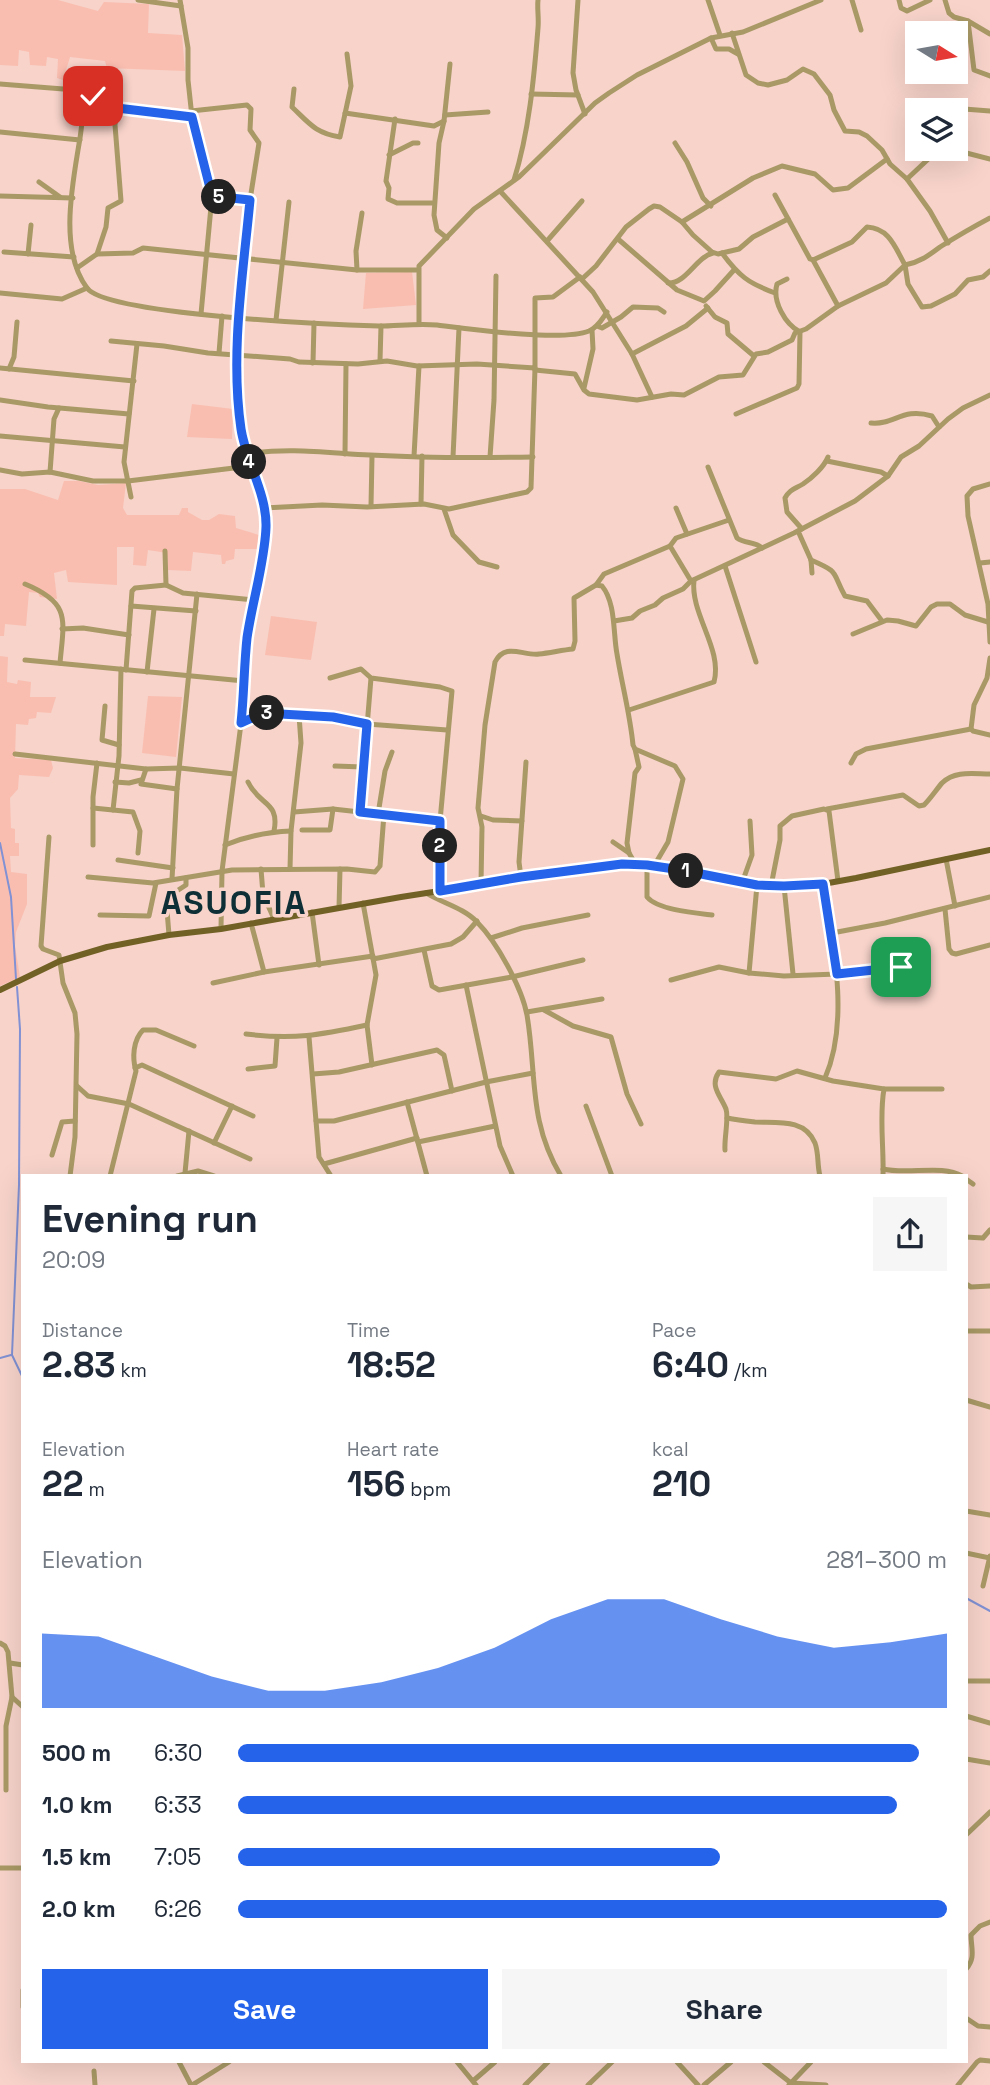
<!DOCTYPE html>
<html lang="en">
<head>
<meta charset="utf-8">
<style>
  :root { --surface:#fff; --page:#f6f6f7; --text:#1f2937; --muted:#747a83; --accent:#2563eb }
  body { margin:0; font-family:"Space Grotesk",sans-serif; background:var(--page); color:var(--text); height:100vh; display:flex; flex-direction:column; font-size:26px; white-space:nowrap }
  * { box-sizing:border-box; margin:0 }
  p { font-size:23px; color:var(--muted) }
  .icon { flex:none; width:38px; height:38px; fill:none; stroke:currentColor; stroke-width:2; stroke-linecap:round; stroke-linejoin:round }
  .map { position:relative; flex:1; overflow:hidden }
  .panel { position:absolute; left:21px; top:1174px; width:947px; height:889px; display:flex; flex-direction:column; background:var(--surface); border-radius:0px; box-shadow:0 7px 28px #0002 }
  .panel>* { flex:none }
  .needle { width:46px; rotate:101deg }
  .buttons { position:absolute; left:905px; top:21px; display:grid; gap:14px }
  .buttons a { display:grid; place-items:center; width:63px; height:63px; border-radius:0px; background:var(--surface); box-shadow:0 7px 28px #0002; font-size:35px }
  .pin { position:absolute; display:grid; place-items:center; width:60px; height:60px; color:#fff; margin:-30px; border-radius:14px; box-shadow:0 4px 10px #0006 }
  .km { position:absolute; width:35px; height:35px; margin:-18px; border-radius:50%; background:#222; color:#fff; font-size:19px; line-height:35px; text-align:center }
  .round { display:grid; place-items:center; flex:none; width:74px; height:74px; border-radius:0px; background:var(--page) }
  .headline { display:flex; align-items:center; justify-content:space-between; height:119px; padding:0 21px }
  h1 { font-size:38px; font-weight:700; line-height:52px }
  .metrics { display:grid; grid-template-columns:repeat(3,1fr); gap:10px; height:119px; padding:7px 21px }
  .metrics div { display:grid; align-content:center }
  .metrics b { font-size:35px; font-weight:700 }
  .metrics small { font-size:19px; font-weight:400 }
  .metrics p { font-size:19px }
  .chart { height:196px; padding:14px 21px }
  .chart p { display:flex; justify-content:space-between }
  .chart svg { width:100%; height:126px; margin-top:7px; fill:var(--accent); opacity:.7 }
  .action { display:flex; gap:14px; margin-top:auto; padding:14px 21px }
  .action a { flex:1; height:80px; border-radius:0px; background:var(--accent); color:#fff; font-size:28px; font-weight:700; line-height:80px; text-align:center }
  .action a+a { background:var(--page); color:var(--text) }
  ul { padding:0 21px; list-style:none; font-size:23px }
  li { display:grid; grid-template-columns:112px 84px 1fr; align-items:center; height:52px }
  li i { height:18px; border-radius:9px; background:var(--accent) }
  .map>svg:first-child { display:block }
</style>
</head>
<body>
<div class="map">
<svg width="990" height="2085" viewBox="0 0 990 2085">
  <rect width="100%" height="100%" fill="#f7d3ca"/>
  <g fill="#fabeb0">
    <polygon points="0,0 58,0 98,11 104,2 149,4 148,33 182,35 185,71 107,68 105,61 70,57 63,80 57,78 58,59 47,57 46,66 30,65 29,52 19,50 18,66 0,65"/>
    <polygon points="412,272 416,305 363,309 366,273"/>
    <polygon points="192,404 233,409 232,439 187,437"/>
    <polygon points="64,481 79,481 98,485 126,483 123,508 127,515 179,515 182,508 188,508 188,512 202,520 209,520 219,514 235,516 236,528 259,535 257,549 235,549 234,559 226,561 225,564 222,564 221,555 193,552 191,571 168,570 167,553 148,550 146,566 133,565 134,547 117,547 117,585 68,582 66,570 54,573 57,599 40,597 38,593 29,592 26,626 5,624 4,636 0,636 0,489 25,489 58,500"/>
    <polygon points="271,616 317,622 311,660 265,655"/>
    <polygon points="0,656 8,657 7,682 17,684 18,680 31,682 30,697 56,697 51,713 37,712 36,718 29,719 28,725 16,724 15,758 51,760 53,768 49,777 19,775 18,789 10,798 11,828 15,829 15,843 19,843 19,856 10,856 11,872 27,874 27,904 16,932 15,946 20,977 0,986"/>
    <polygon points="148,696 182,697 176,757 142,753"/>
  </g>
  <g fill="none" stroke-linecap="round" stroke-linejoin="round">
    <g stroke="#8191d3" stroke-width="2">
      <polyline points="0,843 11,897 16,979"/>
      <polyline points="17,987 20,1029 19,1185 12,1355 23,1378"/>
      <polyline points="0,1358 11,1355"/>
      <polyline points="966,1598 990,1611"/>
    </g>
    <g stroke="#a99966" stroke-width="5">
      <polyline points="138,0 181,6"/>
      <polyline points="180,0 188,48 188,80 192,117 212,196 201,314"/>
      <polyline points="578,0 573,73 576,90 585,114"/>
      <polyline points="708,0 720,35"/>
      <polyline points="852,0 861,30"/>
      <polyline points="899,0 901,8 907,11 930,0"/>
      <polyline points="945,0 949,13 954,17 968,21 990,34"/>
      <polyline points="968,21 974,70 990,76"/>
      <polyline points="732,33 746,75 758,83 768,85 787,80 803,69 814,74 830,95 834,110 845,131 859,132 867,136 882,150 890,164 907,179 930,211 948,243"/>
      <polyline points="711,38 716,49 729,49 738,54"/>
      <polyline points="0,84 76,90 87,95"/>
      <path d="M294,89L292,107C309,123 315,133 340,137L351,86L347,54"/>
      <polyline points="531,94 578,95"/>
      <polyline points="964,109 990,111"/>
      <polyline points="191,111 247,105 251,109 250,130 259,143 250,200 239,317 237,380 244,445 264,508 266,528 248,637 242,716 222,871 221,929"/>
      <polyline points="345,113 434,126 444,121"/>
      <polyline points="445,115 488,112"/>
      <path d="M192,117L117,108L93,96L86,97C83,110 82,125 80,138C73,182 58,249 87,288C107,315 336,325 379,326C398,326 417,323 437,325C469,329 562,342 589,331C598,327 602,319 607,312"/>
      <polyline points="395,119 386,181 389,188 388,199 397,203 434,203"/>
      <polyline points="0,132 80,140"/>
      <polyline points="675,143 687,162 703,198 711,206"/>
      <polyline points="951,149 990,159"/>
      <polyline points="389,155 413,143 418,143"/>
      <polyline points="907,179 939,149"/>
      <path d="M514,180C529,132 534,78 538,28C539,18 537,9 538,0"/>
      <polyline points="39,182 60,197"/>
      <polyline points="500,191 593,292 632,354 652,397"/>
      <path d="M775,195L810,259L813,260L852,242L867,227C889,228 895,247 905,265C920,262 928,256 940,247C956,237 973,227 990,218"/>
      <polyline points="0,196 73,198"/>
      <polyline points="212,196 250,200"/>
      <polyline points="788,219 753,237 739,249 718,254 712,252 693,235 682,222 753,178 782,166 815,174 833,190 848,188 887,159"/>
      <polyline points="447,238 437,230 434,215 439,143 444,121 450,64"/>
      <polyline points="618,239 677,290 704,301 715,291 734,270"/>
      <polyline points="547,241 582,201"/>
      <polyline points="4,252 74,257"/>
      <path d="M722,253C739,276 748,283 775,293"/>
      <polyline points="28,254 31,225"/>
      <polyline points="97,254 133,253 143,248 357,270 417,270"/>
      <polyline points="813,260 838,306"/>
      <polyline points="77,268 97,254 106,227 108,208 121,201 115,125 117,108"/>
      <polyline points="357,270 356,251 362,213"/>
      <polyline points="582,279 596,266 626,227 649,209 654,206 660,207 682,222"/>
      <path d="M668,283C686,284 696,257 713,253"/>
      <polyline points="0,293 62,299 87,288"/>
      <polyline points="706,306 715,317 727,323 728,334 754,356"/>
      <polyline points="276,320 289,202"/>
      <polyline points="419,323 419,266 474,209 519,177 595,103 609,93 637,75 711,38 743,32 821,0"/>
      <polyline points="597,326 602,328 621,317 633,307 658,308 664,312"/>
      <polyline points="111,341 164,346 208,353 290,359 299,362 358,364 387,361 417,366 477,364 535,368 535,298 553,297 580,277"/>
      <polyline points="219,353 222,316"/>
      <polyline points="632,354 686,326 708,308"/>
      <polyline points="380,361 381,326"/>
      <polyline points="313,363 314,323"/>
      <polyline points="0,368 134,381"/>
      <polyline points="9,369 14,357 17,322"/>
      <polyline points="535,370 575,374 584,390 589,394 637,400 671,394 684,395 719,377 743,375 756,354 768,352 792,340 795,333 806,329 838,306 886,283 905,265 908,284 922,307 931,306 955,294 968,280 983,277 990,271"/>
      <polyline points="584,388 593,349 592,330"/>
      <polyline points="0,400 48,407 129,414"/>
      <path d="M736,414L797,388L799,384L800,332C785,324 772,301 777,284L787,279"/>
      <path d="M871,423C895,425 902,407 932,416L939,427"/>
      <polyline points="0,436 125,447"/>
      <path d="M247,454C288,447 329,453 370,455C424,458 479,458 533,457"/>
      <polyline points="345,454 346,364"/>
      <polyline points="414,456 419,366"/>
      <polyline points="453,457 459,328"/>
      <polyline points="490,457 494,400 496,276"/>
      <polyline points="827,461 881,472 888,476"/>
      <path d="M708,467L737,538C745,544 755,541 762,548"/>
      <polyline points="0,470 22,474 50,472 93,481 128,481 250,466"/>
      <polyline points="50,472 54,419 59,408"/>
      <polyline points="990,484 973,489 967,496 968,516 988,604 990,642"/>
      <polyline points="131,497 124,462 137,344"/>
      <polyline points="421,504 422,456"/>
      <polyline points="371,506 372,456"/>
      <polyline points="264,508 322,505 367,507 424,504 449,509 527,492 531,488 535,368"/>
      <polyline points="676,508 687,534"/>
      <polyline points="444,509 453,535 479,562 497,567"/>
      <path d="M802,529L787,512L785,498C790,489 795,489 803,484C812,478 824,467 828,457"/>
      <polyline points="798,531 811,560 812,573"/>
      <polyline points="670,546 676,538 729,520"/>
      <path d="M811,560C841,573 831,571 845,596L867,601L882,621"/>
      <polyline points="980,563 990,562"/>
      <polyline points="725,566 756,662"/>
      <path d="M25,584C71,603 64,619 60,663"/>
      <polyline points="166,585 183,593 254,600"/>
      <path d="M596,585L602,586C616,603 613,634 617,654C622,685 630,714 633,745L635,749L675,766L683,779L668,842L654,866"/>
      <polyline points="131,606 196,611"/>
      <polyline points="614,621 632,618 640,611 655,605 663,598 683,589 691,581 794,533 855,501 888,476 901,457 919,446 948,419 963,408 990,395"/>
      <polyline points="62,629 83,628 129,635"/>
      <polyline points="853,634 887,620 898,621 916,626 931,607 937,604 950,604 965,615 988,622"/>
      <polyline points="25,660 244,681"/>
      <polyline points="126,670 132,591 135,588 166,585 165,551"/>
      <polyline points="147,672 154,609"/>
      <polyline points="330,678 361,669 371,678 440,687 452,691 440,821 440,891"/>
      <polyline points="105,706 102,740 119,745"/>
      <path d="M629,710L714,682C723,649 690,614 694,580"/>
      <polyline points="241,723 263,713 333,717 367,724 447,730"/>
      <polyline points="971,729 974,705 987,678 990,658"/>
      <polyline points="635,749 639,767 635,773 627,843 629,853 636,865"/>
      <polyline points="15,754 146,769 180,768 234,774"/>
      <polyline points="851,763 856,754 866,749 971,729 973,731 990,735"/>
      <polyline points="335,766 363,767"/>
      <polyline points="146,769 141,784 177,789"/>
      <polyline points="115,782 129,783 141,780"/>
      <path d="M248,782C259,806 280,801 274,831"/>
      <polyline points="93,808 133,812 140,831 138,853"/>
      <path d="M827,809L903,795L919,806L924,805C931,798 936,790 942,783C955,770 974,774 990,774"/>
      <polyline points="113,810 119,756 121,669"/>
      <polyline points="294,812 333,809 440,821"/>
      <polyline points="360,812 371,678"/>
      <polyline points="378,814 385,771 392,752"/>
      <polyline points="481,816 493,820 522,821"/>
      <polyline points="302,830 330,830 333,809"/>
      <polyline points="49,837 41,946 43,949 59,955 63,983 75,1013 77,1034 75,1137 70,1176"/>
      <polyline points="613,842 629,853"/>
      <polyline points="93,845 93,797 97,763"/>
      <path d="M225,845C247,836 267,832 291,831"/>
      <polyline points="946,859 955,906"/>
      <polyline points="118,860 173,868"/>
      <path d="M647,865V897C658,910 695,913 712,915"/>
      <polyline points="261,869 263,894 274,919"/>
      <polyline points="290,869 291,831 301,743 299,715"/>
      <polyline points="88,877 153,883 232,870 347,869 375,872 380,866 384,814"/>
      <polyline points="521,877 519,862 526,762"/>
      <polyline points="172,879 177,789 197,594"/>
      <polyline points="742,883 752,855 750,821"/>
      <path d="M481,884L482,827L478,808L485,725L495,662C505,642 523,656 539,654C550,653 562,650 573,649L575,641L574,598L596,585L604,574L670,546L691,581"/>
      <path d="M823,884C833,943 850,1021 825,1078"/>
      <polyline points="771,886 780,840 780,826 792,816 824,809 829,811 838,881"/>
      <polyline points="784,886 793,974"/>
      <path d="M426,893C442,903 464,908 477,922C497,942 522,988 527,1015C537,1075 528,1121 561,1176"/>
      <polyline points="363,903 376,975 367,1025 372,1065"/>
      <polyline points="339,908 340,869"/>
      <polyline points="945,909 949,949 952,953 956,954 990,945"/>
      <polyline points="312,912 319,965"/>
      <polyline points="100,915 149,916 156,883"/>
      <polyline points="251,923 264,972"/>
      <polyline points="832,933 885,923 990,897"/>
      <polyline points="169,935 166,898 186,885 186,878"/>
      <polyline points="491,938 522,928 588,915"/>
      <polyline points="424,950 432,986 439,990 512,977 583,960"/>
      <polyline points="373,959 451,944 463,937 477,921"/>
      <polyline points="749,973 757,885"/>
      <polyline points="671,980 719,967 749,973 784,976 837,974 901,967"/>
      <polyline points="213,983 264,972 373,956"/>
      <polyline points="466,985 500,1146 513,1176"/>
      <polyline points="544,1010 573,1026 611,1037 627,1094 641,1124"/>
      <polyline points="527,1012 602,999"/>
      <path d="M246,1034C294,1040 320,1035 367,1025"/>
      <polyline points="309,1037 316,1121 334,1121 486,1082 533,1073"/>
      <polyline points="135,1068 142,1065 253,1116"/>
      <polyline points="248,1069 275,1066 277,1038"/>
      <polyline points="313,1074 339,1072 437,1050 444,1055 452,1091"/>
      <polyline points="77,1086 88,1096 129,1104 250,1159"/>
      <polyline points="884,1089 942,1089"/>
      <polyline points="407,1102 427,1176"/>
      <polyline points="586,1106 612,1176"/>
      <path d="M727,1118C737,1120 746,1121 755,1122C777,1123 805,1118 815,1143C819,1154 817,1165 820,1176"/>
      <polyline points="316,1121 319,1157 331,1176"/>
      <polyline points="418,1142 495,1126"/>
      <polyline points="214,1143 232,1106"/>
      <path d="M725,1150C724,1139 729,1118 726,1109C721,1096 709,1086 719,1072L776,1079L797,1071L833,1081L884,1089C879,1117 884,1147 883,1176"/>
      <polyline points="52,1155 62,1122 75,1121"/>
      <polyline points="324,1164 417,1138"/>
      <path d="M883,1169C908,1175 942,1164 962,1176"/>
      <polyline points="185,1173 189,1131"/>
      <path d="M110,1176L136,1071C132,1058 133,1040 143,1030H156L194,1046"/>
      <polyline points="177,1176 198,1171 214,1176"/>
      <polyline points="966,1179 973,1184"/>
      <polyline points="966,1237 983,1238 990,1230"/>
      <polyline points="966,1284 971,1287 990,1286"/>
      <polyline points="966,1331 990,1331"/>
      <polyline points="966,1400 990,1407"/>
      <polyline points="966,1511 990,1515"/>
      <polyline points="966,1553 990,1558"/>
      <polyline points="983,1586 990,1556"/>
      <polyline points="0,1643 5,1646 8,1652 12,1697 23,1707"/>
      <polyline points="10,1663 23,1665"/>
      <polyline points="966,1681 990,1681"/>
      <polyline points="966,1716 990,1723"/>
      <polyline points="966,1759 990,1763"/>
      <polyline points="6,1790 6,1726 12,1697"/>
      <polyline points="966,1835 990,1812"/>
      <polyline points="0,1868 23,1868"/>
      <path d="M966,1969C976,1958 971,1948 971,1935L980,1926L990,1922"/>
      <polyline points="23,1990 23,2007"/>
      <polyline points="966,2018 978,2026 990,2027"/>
      <polyline points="179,2062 191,2085"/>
      <polyline points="457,2062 476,2085"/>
      <polyline points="677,2062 698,2085"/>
      <polyline points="764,2062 791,2083 826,2085"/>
      <polyline points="94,2071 95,2085"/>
      <polyline points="473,2081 495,2062"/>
      <polyline points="192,2085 229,2062"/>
      <polyline points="525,2085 548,2062"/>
      <polyline points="588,2085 612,2062"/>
      <polyline points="704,2085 731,2062"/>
      <polyline points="789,2085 811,2062"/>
      <polyline points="958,2085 977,2062 980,2060 990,2061"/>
    </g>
    <polyline stroke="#726125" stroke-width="6" points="0,990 60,961 107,947 169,935 221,929 401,897 575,870 622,864 647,865 757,885 784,886 823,884 856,878 990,850"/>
  </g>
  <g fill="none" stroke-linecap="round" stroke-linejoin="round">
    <defs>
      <path id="route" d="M93,96L117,108L192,117L212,196L250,200C243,275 230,354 241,429C246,462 267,494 266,527C265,561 252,603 247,638C244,666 244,695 241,723L263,713L333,717L367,724L360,812L440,821V891L521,877L622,864L647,865L681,870L757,885L784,886L823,884L837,974L901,967"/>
    </defs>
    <use href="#route" stroke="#fff" stroke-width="14"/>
    <use href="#route" stroke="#2563eb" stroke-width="9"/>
  </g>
  <g text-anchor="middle" stroke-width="7" stroke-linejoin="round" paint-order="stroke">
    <g font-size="33" font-weight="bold" letter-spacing="2" fill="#0e2f36" stroke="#f7d3ca">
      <text x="234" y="914">ASUOFIA</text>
    </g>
  </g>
</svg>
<div class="buttons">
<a><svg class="needle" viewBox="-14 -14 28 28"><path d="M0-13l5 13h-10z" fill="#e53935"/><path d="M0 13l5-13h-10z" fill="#747a83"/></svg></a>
<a><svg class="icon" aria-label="layers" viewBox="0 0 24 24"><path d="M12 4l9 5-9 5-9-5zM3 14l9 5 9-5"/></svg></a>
</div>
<div class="pin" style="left:901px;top:967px;background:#1e9e55"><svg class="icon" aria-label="arrive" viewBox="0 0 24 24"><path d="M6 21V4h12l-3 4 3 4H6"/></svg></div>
<div class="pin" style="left:93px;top:96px;background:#d93025"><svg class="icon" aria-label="check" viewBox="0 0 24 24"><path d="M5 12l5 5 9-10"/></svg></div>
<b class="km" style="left:686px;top:871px">1</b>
<b class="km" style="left:440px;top:846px">2</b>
<b class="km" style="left:267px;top:713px">3</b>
<b class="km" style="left:249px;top:462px">4</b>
<b class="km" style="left:219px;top:197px">5</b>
<section class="panel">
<div class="headline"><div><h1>Evening run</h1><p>20:09</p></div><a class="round"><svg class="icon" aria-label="share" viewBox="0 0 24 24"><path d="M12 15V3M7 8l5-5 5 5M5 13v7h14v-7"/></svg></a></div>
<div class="metrics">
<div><p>Distance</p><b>2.83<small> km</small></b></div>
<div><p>Time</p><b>18:52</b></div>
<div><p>Pace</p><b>6:40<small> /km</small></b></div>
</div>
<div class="metrics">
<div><p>Elevation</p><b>22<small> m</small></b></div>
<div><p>Heart rate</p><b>156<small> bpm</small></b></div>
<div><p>kcal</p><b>210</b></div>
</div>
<div class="chart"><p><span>Elevation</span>281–300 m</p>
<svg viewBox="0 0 160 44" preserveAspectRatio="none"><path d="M0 44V18L10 19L20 26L30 33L40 38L50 38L60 35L70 30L80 23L90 13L100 6L110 6L120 13L130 19L140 23L150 21L160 18V44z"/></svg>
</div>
<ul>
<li><b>500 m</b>6:30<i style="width:96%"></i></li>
<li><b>1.0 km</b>6:33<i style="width:93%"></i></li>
<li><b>1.5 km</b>7:05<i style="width:68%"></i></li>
<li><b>2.0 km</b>6:26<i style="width:100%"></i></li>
</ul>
<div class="action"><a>Save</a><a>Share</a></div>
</section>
</div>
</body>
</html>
